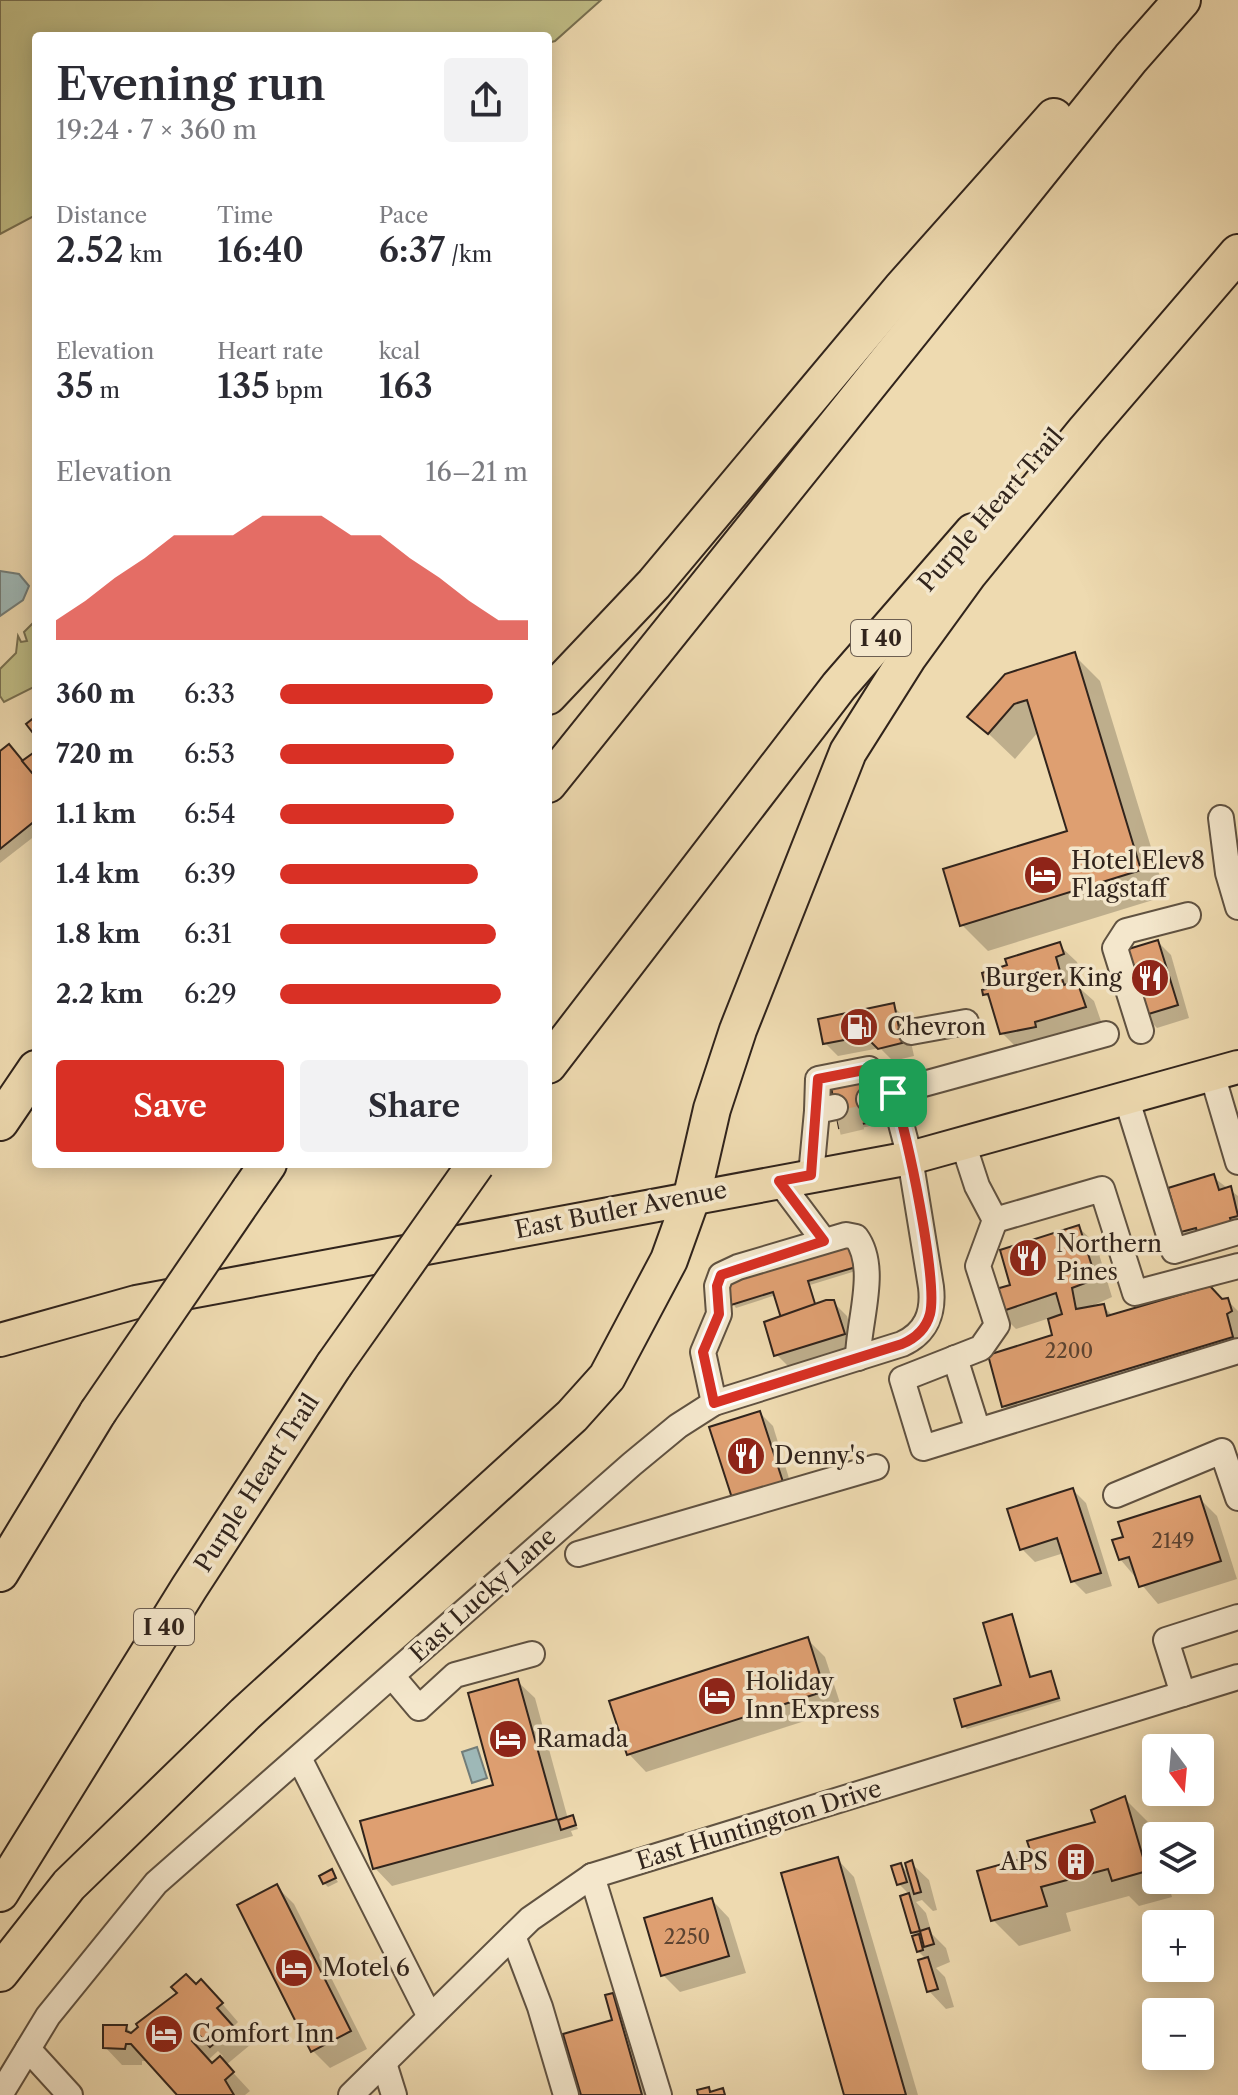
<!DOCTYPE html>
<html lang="en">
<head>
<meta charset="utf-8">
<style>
  :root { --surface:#fff; --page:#f2f2f3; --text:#2b2b33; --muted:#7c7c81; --accent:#d93025 }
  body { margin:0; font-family:"Libre Caslon Text",serif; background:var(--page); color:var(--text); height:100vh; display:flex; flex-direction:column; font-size:30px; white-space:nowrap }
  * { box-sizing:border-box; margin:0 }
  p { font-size:26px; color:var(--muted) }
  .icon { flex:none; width:44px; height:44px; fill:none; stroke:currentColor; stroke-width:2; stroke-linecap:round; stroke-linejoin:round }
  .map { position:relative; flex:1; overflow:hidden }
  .panel { position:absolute; left:32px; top:32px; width:520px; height:1136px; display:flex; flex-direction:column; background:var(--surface); border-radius:8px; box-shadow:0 4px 20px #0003 }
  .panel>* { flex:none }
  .needle { width:52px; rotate:164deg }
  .controls { position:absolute; left:1142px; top:1734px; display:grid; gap:16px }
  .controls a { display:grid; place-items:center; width:72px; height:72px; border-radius:8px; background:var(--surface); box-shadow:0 4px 20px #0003; font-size:40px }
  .pin { position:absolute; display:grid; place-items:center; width:68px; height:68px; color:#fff; margin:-34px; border-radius:16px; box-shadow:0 4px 12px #0006 }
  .round { display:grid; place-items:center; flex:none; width:84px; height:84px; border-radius:8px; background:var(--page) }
  .head { display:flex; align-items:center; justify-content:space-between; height:136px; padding:0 24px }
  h1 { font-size:44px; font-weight:600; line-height:60px }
  .stats { display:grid; grid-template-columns:repeat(3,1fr); gap:12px; height:136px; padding:8px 24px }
  .stats div { display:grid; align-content:center }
  .stats b { font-size:34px; font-weight:600 }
  .stats small { font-size:22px; font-weight:400 }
  .stats p { font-size:22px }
  .chart { height:224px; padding:16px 24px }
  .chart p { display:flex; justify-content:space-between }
  .chart svg { width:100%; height:144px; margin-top:8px; fill:var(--accent); opacity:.7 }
  .primary-button { display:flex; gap:16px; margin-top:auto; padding:16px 24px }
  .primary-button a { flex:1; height:92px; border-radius:8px; background:var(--accent); color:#fff; font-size:32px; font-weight:600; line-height:92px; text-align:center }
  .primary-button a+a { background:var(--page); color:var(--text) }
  ul { padding:0 24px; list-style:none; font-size:26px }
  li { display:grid; grid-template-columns:128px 96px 1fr; align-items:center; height:60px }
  li i { height:20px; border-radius:10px; background:var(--accent) }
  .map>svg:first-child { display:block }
</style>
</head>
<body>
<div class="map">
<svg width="1238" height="2095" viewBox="0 0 1238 2095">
  <rect width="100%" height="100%" fill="#eedab0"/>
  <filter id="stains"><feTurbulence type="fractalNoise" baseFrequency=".0025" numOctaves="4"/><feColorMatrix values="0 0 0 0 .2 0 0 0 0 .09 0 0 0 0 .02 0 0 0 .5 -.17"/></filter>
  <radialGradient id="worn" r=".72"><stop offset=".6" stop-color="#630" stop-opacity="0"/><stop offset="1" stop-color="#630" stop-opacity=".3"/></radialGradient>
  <g fill="#c0bd86" stroke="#787051" stroke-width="2">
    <polygon points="0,0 601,0 555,41 548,43 548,36 36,36 36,215 0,234"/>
    <polygon points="36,620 36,686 4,702 0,696 0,669 16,653 18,636 21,642 27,641 24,632"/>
  </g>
  <g fill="#9eb8b7" stroke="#727d79" stroke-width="2">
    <polygon points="0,571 19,574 29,586 23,600 0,616"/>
    <polygon points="477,1747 487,1778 472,1783 462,1752"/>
  </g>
  <g fill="#0003" fill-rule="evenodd">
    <polygon points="1074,655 1100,681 1166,896 988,951 962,925 1070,832 1039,731 1015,759 970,716"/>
    <polygon points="36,753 36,835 0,863 0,754 23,762"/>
    <polygon points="1158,942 1171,955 1189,1018 1157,1028 1144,1015"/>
    <polygon points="1059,945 1077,962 1080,972 1072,974 1075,984 1094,1001 1102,1024 1019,1050 1002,1033 992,1001 985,994"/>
    <polygon points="893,1006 906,1019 914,1056 893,1061 880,1048 838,1056 825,1043"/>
    <polygon points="867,1081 876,1125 845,1131 833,1084"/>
    <polygon points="1213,1177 1238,1196 1238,1243 1196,1244 1183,1231"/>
    <polygon points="1078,1227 1096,1244 1112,1297 1083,1310 1103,1306 1113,1316 1227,1300 1238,1311 1238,1358 1022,1424 1004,1406 990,1356 1054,1337 1050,1318 1016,1329 999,1312 1012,1286"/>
    <polygon points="852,1249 859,1270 810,1285 817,1308 834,1303 847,1316 856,1347 789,1367 776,1354 786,1317 776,1295 736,1308 733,1304"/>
    <polygon points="760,1413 773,1426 795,1498 734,1500"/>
    <polygon points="1073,1490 1086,1503 1112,1586 1086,1594 1073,1581 1064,1553 1035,1562 1022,1549"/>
    <polygon points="1200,1499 1217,1516 1237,1579 1158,1604 1120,1559"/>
    <polygon points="1011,1617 1032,1678 1050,1673 1061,1701 967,1729 964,1726 1004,1686"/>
    <polygon points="807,1639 825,1657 842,1709 646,1772 629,1754"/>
    <polygon points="517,1681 535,1698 568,1819 573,1818 578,1829 571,1831 573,1836 392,1886 375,1868 496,1786"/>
    <polygon points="1124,1798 1150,1824 1156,1844 1156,1880 1167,1880 1172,1897 1139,1906 1129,1896 1066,1913 1071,1931 1019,1946 993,1920 1034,1857 1097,1823"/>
    <polygon points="837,1859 854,1877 918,2095 846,2095"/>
    <polygon points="911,1863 929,1880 937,1910 933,1911 922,1900 916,1902 926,1913 932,1934 946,1948 950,1962 936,1968 945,1977 954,2007 946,2009 929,1991 927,1960 918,1951 917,1937 912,1932 910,1895 899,1884 901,1865 910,1875"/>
    <polygon points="331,1872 338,1882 328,1887 324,1883"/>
    <polygon points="277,1887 294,1904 367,2049 330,2068 312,2050"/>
    <polygon points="712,1900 729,1918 746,1973 680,1992 663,1975"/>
    <path d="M196,1986L219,2000L238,2022L233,2027L250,2045L226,2065L250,2091L245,2095H179L149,2061H142V2065H122L105,2047L126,2027L133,2034ZM218,2051L223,2056L213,2065L208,2060Z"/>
    <polygon points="613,1995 630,2012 654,2095 583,2095 614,2021"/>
  </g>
  <g fill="#de9f71" stroke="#31241c" stroke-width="2">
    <polygon points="1075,652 1141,870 960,926 943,869 1067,831 1027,700 1014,704 988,734 967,717 1005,674"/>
    <polygon points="36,716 36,737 26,724"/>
    <polygon points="9,744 36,777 36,820 0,849 0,751"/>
    <polygon points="36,751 36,770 32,773 22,761"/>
    <polygon points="1158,940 1178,1005 1142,1016 1122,951"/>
    <polygon points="1060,942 1064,954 1056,957 1064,985 1077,981 1086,1007 1035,1022 1036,1027 1000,1034 988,994 983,995 982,990 986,989 982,973 1007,965 1005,959"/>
    <polygon points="894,1003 902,1043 878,1049 865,1036 823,1044 818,1019"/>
    <polygon points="864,1075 873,1122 839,1128 830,1082"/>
    <polygon points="1214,1174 1219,1190 1231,1186 1238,1216 1230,1218 1233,1228 1199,1239 1196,1228 1181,1232 1168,1188"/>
    <polygon points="1079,1225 1096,1279 1072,1288 1076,1309 1104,1304 1107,1316 1210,1286 1222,1299 1228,1298 1232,1311 1227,1314 1233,1337 1002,1407 988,1355 1052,1335 1048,1319 1062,1314 1056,1293 997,1313 989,1291 1010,1285 1000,1250"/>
    <polygon points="849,1243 856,1267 808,1281 816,1307 781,1318 773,1292 731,1305 724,1281"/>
    <polygon points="826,1300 834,1300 845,1334 774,1356 764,1322"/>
    <polygon points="760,1411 784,1485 733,1501 709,1427"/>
    <polygon points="1073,1488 1101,1573 1071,1582 1057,1538 1020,1550 1007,1509"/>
    <polygon points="1200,1496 1221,1561 1139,1587 1129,1557 1119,1560 1112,1540 1123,1537 1118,1522"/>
    <polygon points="1012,1614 1030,1677 1051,1671 1059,1698 962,1727 954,1699 1001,1685 983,1623"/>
    <polygon points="808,1637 825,1691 627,1755 609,1701"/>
    <polygon points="518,1679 557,1819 373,1869 360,1821 493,1785 468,1693"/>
    <polygon points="1125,1796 1147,1871 1112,1881 1108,1869 1041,1887 1047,1906 991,1921 977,1871 1032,1856 1027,1841 1095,1822 1091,1810"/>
    <polygon points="573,1815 576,1825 561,1830 558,1820"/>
    <polygon points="838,1857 906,2095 844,2095 781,1873"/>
    <polygon points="912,1860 921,1892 914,1894 905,1863"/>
    <polygon points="901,1863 907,1882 897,1885 891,1866"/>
    <polygon points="332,1869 336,1878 323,1884 319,1876"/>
    <polygon points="277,1884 351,2031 311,2052 237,1905"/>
    <polygon points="909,1893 920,1931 911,1933 900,1896"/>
    <polygon points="712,1898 729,1956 661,1976 644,1918"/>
    <polygon points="929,1928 934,1944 924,1947 920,1931"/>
    <polygon points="919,1934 923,1950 917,1952 912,1936"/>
    <polygon points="928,1957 938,1989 927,1992 918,1960"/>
    <polygon points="186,1974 196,1984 201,1979 223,2003 217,2008 234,2027 210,2047 199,2035 192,2041 212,2063 220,2056 234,2072 225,2080 234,2095 177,2095 131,2044 126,2044 125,2049 103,2048 103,2025 127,2025 126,2031 131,2033 138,2027 136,2024 177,1993 171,1987"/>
    <polygon points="613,1993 642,2095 581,2095 563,2034 612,2020 605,1995"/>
    <polygon points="709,2087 710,2092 723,2088 725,2095 698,2095 697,2090"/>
  </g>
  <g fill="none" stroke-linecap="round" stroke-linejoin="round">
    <polyline stroke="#c8b692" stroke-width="24" stroke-dasharray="24 12" stroke-linecap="butt" points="838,1123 873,1115"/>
    <defs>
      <g id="minor">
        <polyline points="1221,818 1228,873 1238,907"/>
        <polyline points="1141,1031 1115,948 1126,931 1188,915"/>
        <polyline points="911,1032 966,1022"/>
        <polyline points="1212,1074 1238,1162"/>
        <polyline points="1126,1097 1174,1251 1238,1232"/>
        <polyline points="869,1099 1106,1034"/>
        <polyline points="963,1143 977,1186 995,1220 978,1266 997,1325 981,1348 902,1379 923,1448 1238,1351"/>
        <polyline points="811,1175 817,1111 835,1107"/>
        <polyline points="779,1181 824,1241"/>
        <polyline points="995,1220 1102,1189 1135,1293 1238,1266"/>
        <polyline points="955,1358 978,1431"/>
        <path d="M714,1403L703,1352L719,1314L717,1286L721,1275L738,1267L846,1235L856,1237C879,1268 858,1322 858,1358"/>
        <polyline points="1116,1495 1222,1451 1238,1498"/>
        <polyline points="578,1554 876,1467"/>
        <polyline points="392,1676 419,1708 455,1675 532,1654"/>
        <polyline points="1183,1694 1166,1640 1238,1617"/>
        <polyline points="299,1758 430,2017"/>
        <polyline points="592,1876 659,2095"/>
        <polyline points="513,1936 540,2007 566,2095"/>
        <polyline points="28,2049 70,2095"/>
        <polyline points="384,2063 394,2095"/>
        <path d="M0,2095L48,2016L156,1883L632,1464L678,1426L714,1403L902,1344C926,1333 934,1313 931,1287L910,1158L893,1093L869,1069L818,1079L817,1111"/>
        <polyline points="351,2095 530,1919 592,1876 1238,1677"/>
      </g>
      <polyline id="major" points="0,1340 136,1302 910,1158 1238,1067"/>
      <g id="highway">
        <polyline points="548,696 654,584 901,289 1054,117"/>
        <polyline points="548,784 1131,58 1182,0"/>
        <polyline points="548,1065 839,686 973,532"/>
        <polyline points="0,1122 36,1069"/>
        <polyline points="250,1190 268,1164"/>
        <polyline points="0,1573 98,1412"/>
        <polyline points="0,1893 189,1588 334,1365"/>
        <polyline points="0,1973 69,1885 245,1714 572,1416 607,1377 669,1260 692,1196 712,1109 738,1030 848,752 908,657 969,573 1086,430 1238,253"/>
      </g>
    </defs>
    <use href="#minor" stroke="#605241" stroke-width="28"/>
    <use href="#major" stroke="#31241c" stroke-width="36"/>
    <use href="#highway" stroke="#31241c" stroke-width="40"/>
    <use href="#minor" stroke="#f4e7cc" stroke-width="24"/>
    <use href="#major" stroke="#eedab0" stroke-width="32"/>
    <use href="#highway" stroke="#eedab0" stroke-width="36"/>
    <defs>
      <g id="highway-bridge">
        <polyline points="334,1365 476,1164"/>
        <polyline points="98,1412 250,1190"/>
      </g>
    </defs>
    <use href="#highway-bridge" stroke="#31241c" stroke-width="40" stroke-linecap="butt"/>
    <use href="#highway-bridge" stroke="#eedab0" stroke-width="36"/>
  </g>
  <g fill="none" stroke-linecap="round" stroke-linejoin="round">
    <defs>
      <path id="route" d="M869,1069C877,1077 890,1086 894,1096C907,1130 938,1282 930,1314C926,1329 916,1338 902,1344L714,1403L703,1352L719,1314L717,1286L721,1275L824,1241L779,1181L811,1175L818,1079Z"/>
    </defs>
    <use href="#route" stroke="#fff" stroke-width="16"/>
    <use href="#route" stroke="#d93025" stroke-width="10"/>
  </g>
  <defs>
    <symbol id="hotel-disc" viewBox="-11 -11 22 22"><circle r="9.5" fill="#8f2418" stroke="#f4e7cc"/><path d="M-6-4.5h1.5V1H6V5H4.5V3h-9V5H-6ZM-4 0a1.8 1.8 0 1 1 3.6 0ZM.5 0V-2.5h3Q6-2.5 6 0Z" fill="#fff"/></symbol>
    <symbol id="restaurant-disc" viewBox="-11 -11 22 22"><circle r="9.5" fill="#8f2418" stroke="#f4e7cc"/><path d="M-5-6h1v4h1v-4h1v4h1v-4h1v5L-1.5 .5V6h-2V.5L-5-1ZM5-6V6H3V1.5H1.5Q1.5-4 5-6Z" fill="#fff"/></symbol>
    <symbol id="fuel-disc" viewBox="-11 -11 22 22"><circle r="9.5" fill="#8f2418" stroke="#f4e7cc"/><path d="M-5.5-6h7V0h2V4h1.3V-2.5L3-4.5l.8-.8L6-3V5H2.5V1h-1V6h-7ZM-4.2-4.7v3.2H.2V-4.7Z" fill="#fff"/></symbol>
    <symbol id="building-disc" viewBox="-11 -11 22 22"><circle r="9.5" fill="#8f2418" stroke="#f4e7cc"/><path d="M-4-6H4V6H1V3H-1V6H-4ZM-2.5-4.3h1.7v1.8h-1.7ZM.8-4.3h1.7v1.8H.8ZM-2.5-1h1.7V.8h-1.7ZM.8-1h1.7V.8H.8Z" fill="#fff"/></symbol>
  </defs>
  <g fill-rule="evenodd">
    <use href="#hotel-disc" x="1021" y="853" width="44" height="44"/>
    <use href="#restaurant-disc" x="1128" y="956" width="44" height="44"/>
    <use href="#fuel-disc" x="837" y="1005" width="44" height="44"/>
    <use href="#restaurant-disc" x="1006" y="1236" width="44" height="44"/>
    <use href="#restaurant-disc" x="724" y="1434" width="44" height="44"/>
    <use href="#hotel-disc" x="695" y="1674" width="44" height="44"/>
    <use href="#hotel-disc" x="486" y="1717" width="44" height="44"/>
    <use href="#building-disc" x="1054" y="1840" width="44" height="44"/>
    <use href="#hotel-disc" x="272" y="1946" width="44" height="44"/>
    <use href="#hotel-disc" x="142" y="2012" width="44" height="44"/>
  </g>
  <g text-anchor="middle" stroke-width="7" stroke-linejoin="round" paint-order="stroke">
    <g font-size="20" fill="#5c4331">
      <text x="1069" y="1358">2200</text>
      <text x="1173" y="1548">2149</text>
      <text x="687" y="1944">2250</text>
    </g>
    <g fill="#f4e7cc" stroke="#6c5e51" stroke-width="2">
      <rect x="851" y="620" width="60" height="36" rx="6"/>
      <rect x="134" y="1609" width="60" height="36" rx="6"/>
    </g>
    <g font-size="22" font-weight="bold" fill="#31241c">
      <text x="881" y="646">I 40</text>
      <text x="164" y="1635">I 40</text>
    </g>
    <g font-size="24" fill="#31241c" stroke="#f4e7cc">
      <text transform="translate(991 510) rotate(-49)" y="8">Purple Heart Trail</text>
      <text transform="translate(621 1210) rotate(-11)" y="8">East Butler Avenue</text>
      <text transform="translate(257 1483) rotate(-57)" y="8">Purple Heart Trail</text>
      <text transform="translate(483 1595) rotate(-42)" y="8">East Lucky Lane</text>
      <text transform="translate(759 1825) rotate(-17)" y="8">East Huntington Drive</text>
    </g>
    <g font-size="24" fill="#31241c" stroke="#f4e7cc" text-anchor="start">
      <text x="1071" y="869">Hotel Elev8<tspan x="1071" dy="28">Flagstaff</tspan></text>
      <text x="1122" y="986" text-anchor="end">Burger King</text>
      <text x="887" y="1035">Chevron</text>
      <text x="1056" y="1252">Northern<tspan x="1056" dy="28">Pines</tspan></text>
      <text x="774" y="1464">Denny's</text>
      <text x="745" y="1690">Holiday<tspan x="745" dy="28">Inn Express</tspan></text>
      <text x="536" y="1747">Ramada</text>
      <text x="1048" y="1870" text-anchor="end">APS</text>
      <text x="322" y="1976">Motel 6</text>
      <text x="192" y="2042">Comfort Inn</text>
    </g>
  </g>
  <rect width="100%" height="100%" filter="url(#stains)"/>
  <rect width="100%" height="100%" fill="url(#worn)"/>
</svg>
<div class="controls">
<a><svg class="needle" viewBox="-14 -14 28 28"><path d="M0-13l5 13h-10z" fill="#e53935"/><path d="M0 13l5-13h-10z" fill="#7c7c81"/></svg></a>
<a><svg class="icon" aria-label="layers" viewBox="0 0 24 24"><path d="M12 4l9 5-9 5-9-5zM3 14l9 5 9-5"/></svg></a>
<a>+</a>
<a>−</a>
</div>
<div class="pin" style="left:893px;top:1093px;background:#1e9e55"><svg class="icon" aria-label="arrive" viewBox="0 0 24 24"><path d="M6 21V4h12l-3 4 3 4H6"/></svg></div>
<section class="panel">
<div class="head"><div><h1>Evening run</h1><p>19:24 · 7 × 360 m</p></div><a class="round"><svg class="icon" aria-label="share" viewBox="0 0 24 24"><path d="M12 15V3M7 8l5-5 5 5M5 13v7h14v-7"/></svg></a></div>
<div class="stats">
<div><p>Distance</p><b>2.52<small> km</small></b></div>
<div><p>Time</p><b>16:40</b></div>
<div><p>Pace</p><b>6:37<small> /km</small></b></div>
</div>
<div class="stats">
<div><p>Elevation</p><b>35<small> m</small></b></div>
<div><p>Heart rate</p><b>135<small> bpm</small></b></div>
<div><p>kcal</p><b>163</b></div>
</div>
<div class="chart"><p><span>Elevation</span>16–21 m</p>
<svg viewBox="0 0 160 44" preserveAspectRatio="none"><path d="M0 44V38L10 32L20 25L30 19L40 12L50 12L60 12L70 6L80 6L90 6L100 12L110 12L120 19L130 25L140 32L150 38L160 38V44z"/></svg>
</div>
<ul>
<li><b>360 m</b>6:33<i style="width:86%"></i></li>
<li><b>720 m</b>6:53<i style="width:70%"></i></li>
<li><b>1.1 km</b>6:54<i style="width:70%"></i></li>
<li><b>1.4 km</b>6:39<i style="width:80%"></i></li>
<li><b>1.8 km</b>6:31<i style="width:87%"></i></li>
<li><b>2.2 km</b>6:29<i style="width:89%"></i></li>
</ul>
<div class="primary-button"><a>Save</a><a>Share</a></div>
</section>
</div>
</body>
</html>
